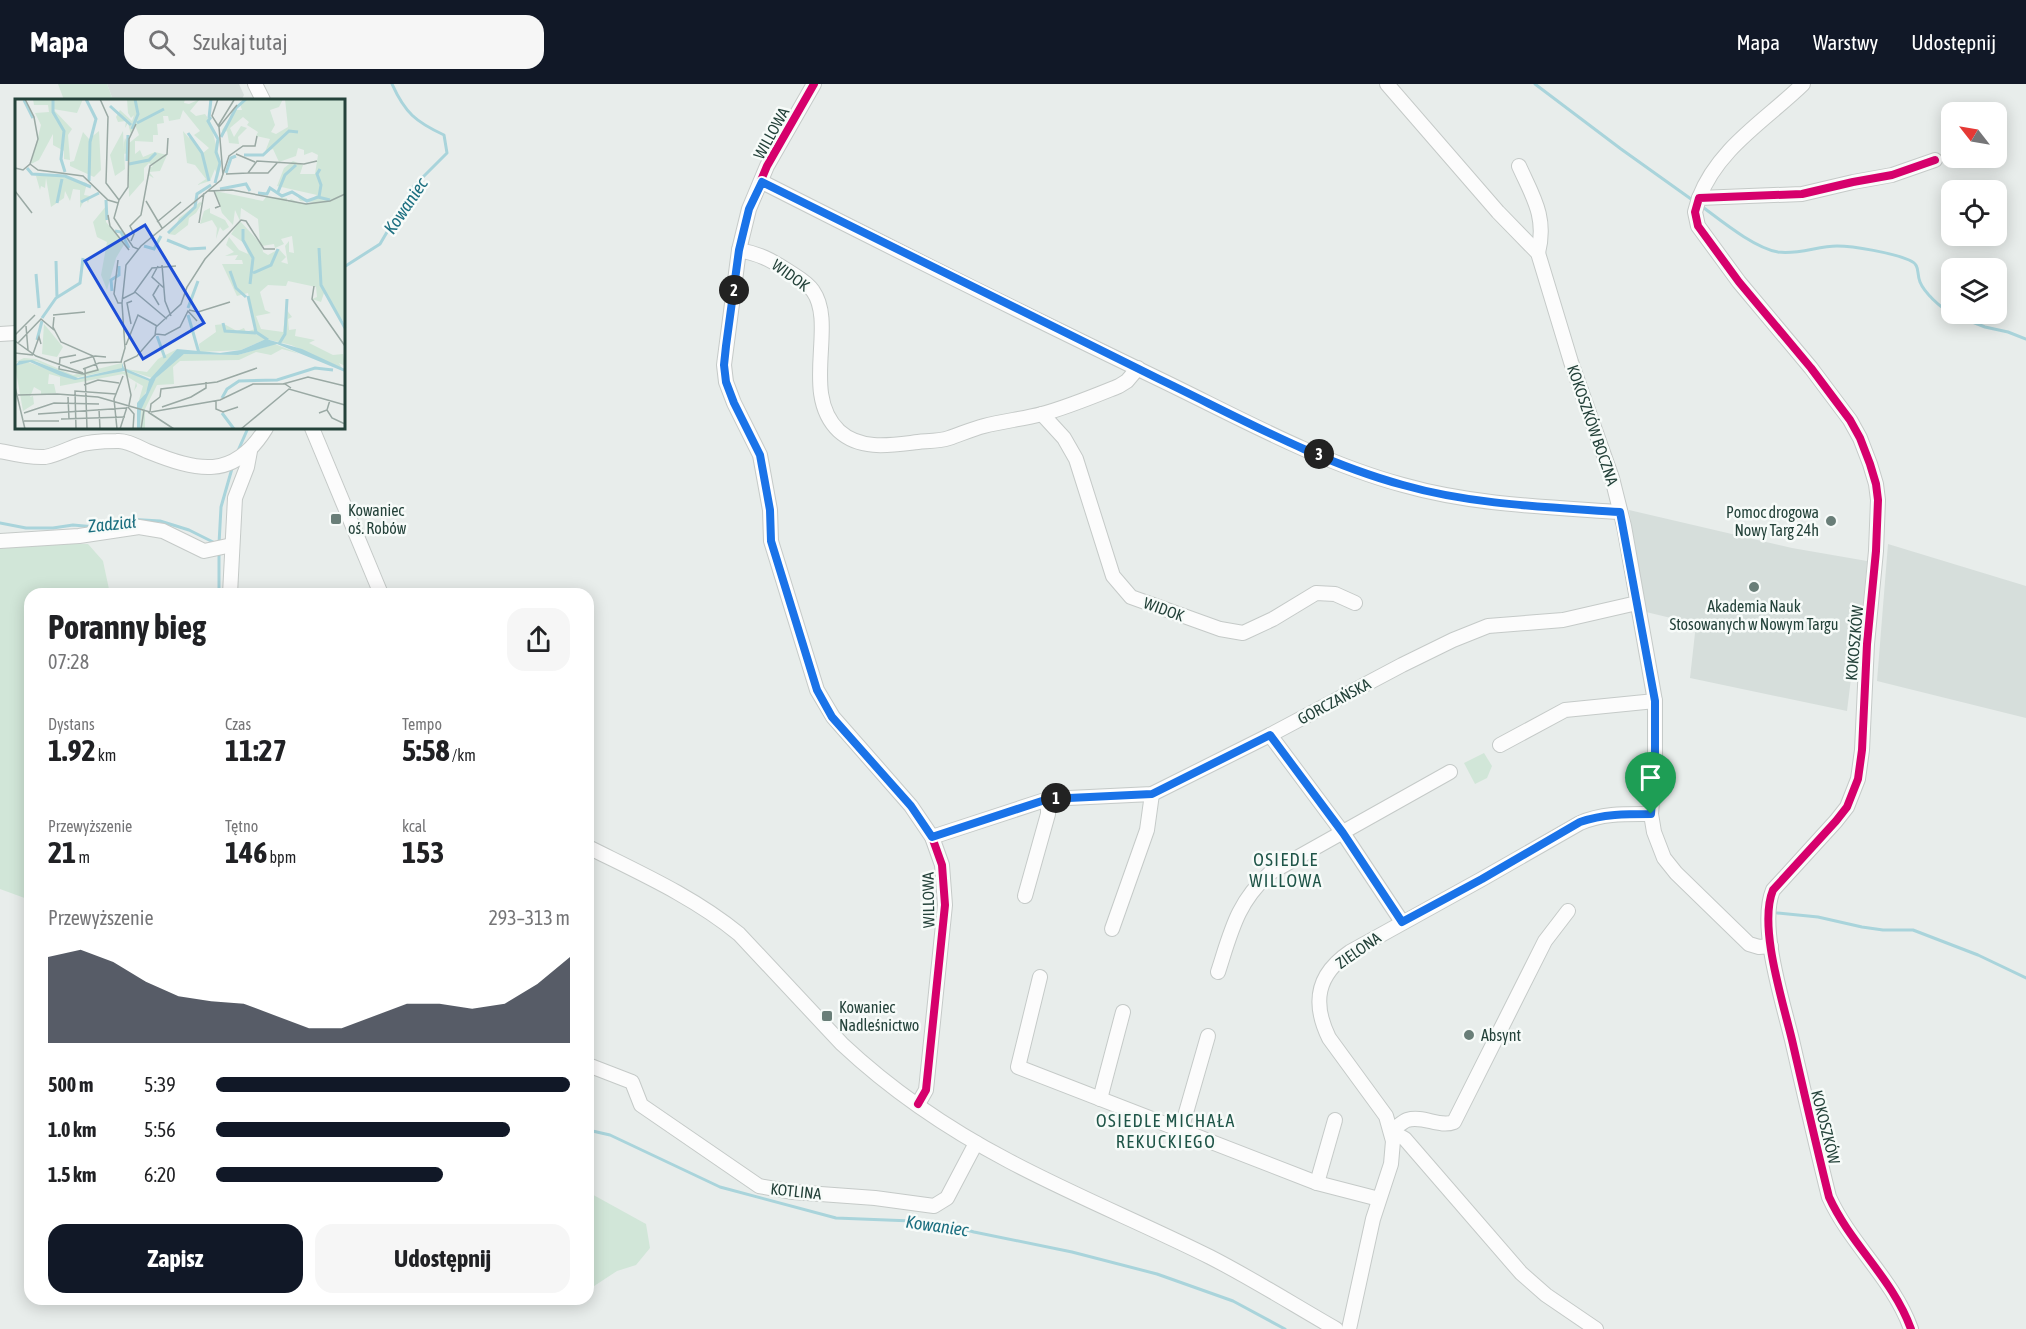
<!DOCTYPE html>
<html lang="pl">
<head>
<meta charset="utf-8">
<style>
  :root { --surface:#fff; --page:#f6f6f6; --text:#202124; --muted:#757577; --accent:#111827 }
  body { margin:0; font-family:"Asap Condensed",sans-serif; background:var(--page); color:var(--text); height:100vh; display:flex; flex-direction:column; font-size:22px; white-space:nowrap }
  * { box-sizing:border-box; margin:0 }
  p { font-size:20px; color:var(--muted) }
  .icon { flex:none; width:33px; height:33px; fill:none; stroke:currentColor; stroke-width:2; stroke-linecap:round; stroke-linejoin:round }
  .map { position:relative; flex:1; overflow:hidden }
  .panel { position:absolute; left:24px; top:504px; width:570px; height:717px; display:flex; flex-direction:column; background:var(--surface); border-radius:18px; box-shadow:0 3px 15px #0003 }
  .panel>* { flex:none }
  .needle { width:39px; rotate:301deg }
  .buttons { position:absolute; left:1941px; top:18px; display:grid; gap:12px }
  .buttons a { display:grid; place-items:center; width:66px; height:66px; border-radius:12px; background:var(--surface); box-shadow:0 3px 15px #0003; font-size:30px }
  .pin { position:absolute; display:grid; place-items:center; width:51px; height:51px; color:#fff; margin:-62px -26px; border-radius:50% 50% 50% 0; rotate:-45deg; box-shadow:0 0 6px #0007 }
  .pin .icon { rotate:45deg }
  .km { position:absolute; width:30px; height:30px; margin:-15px; border-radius:50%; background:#222; color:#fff; font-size:16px; line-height:30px; text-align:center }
  .round { display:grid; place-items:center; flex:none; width:63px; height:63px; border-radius:18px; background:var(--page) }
  .head { display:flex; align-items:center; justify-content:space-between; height:102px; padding:0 24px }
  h1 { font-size:33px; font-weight:700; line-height:45px }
  .metrics { display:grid; grid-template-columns:repeat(3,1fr); gap:9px; height:102px; padding:6px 24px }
  .metrics div { display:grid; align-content:center }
  .metrics b { font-size:30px; font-weight:700 }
  .metrics small { font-size:16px; font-weight:400 }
  .metrics p { font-size:16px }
  .chart { height:168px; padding:12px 24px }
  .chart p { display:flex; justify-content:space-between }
  .chart svg { width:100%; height:108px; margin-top:6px; fill:var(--accent); opacity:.7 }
  .action { display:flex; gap:12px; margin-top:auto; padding:12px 24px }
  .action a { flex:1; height:69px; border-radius:18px; background:var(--accent); color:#fff; font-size:24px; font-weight:700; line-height:69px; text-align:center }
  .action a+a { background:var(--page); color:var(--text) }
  ul { padding:0 24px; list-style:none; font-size:20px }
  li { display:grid; grid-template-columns:96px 72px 1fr; align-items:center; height:45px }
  li i { height:15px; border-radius:8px; background:var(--accent) }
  header { display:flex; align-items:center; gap:36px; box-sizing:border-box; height:84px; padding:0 30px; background:var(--accent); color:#fff }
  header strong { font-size:28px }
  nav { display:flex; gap:33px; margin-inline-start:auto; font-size:21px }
  .search { width:420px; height:54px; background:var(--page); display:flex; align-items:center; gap:15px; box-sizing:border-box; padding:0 21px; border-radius:18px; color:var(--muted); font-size:22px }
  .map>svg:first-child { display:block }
</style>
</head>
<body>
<header>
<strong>Mapa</strong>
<div class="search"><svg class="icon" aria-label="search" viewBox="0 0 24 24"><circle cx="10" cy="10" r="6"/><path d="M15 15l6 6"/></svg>Szukaj tutaj</div>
<nav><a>Mapa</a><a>Warstwy</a><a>Udostępnij</a></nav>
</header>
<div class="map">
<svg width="2026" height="1245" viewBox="0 0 2026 1245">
  <rect width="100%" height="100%" fill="#e8edeb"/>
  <g fill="#d6dedb">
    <polygon points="107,0 239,0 244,11 242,15 113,16"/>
    <polygon points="1629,426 1792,464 1867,477 1860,554 1856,554 1847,627 1690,594 1696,540 1646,528"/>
    <polygon points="1888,460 2026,502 2026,634 1877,597"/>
  </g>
  <g fill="#d1e6d8">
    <polygon points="58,0 107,0 113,16 64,16"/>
    <polygon points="51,459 88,460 103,477 110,510 30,510 30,816 0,805 0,462"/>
    <polygon points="1484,669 1492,682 1487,694 1475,700 1464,679"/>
    <polygon points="588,1108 646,1140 650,1164 636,1181 617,1187 588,1206"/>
  </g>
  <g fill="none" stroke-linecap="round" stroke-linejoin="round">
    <g stroke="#a9d4db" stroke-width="3">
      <polyline points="1535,0 1621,65 1691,115"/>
      <path d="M1704,124C1724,139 1755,164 1778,168C1798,171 1818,162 1837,162C1854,162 1893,169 1909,176C1921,181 1916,188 1920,198C1924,208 1941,225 1952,229"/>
      <path d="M344,183L380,160L414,102L447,69L444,51C416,38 405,29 392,0"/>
      <polyline points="1952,230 1985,243 2008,248 2026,255"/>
      <polyline points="237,369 248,344"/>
      <polyline points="0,439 26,444 53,444 73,441 95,443 127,435 160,437 189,446 217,460"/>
      <polyline points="219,460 221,423 233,381"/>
      <polyline points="219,467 219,510"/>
      <polyline points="1777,829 1818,833 1862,843 1883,846 1913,846 1978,871 2026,894"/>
      <polyline points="588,1046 610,1051 720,1103 836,1134 937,1138 974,1148 1072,1168 1157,1190 1233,1217 1285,1245"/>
    </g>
    <defs>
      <g id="minor">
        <polyline points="255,0 263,16"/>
        <polyline points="814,0 767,82 749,125 739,166 724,281 726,298 734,319 760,371 770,426 771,457 817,606 833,633 911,722 932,753 942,781 945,821 926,1006 918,1020"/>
        <polyline points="1387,0 1498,128 1538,169 1571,278 1612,394 1624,442 1655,617 1655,680 1651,730 1654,748 1664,774 1676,789 1749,860 1759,863 1771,862"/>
        <path d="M1519,82C1533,113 1547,133 1538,169"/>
        <path d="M762,98C894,165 1026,231 1159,295C1238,333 1318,378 1403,401C1473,421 1548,423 1620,428"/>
        <path d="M1699,114C1718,64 1766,36 1803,0"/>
        <path d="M739,166C760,170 771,176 788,187C797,193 807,198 813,207C837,241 800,310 839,347C861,367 892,361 918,358C928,357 940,357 949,354C961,350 972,345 984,342C1003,337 1023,335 1042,330C1068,323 1094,312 1119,302L1127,297L1138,284"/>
        <polyline points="0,250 16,249"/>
        <polyline points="1042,330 1064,354 1076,375 1113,492 1131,513 1220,545 1243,549 1273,535 1316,509 1335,510 1355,519"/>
        <polyline points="312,344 381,510"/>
        <path d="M0,367C14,370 31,374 45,373C56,371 66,366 76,362C87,358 104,357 117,357C126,356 138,363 147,367C197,387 234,397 266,344"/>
        <polyline points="0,457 79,452 139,443 163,447 204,467 232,461"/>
        <polyline points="230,510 235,414 247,383 250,367"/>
        <polyline points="1270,651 1343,749 1402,838"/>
        <polyline points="1500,661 1565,626 1655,617"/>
        <polyline points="932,753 1048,715 1152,710 1270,651 1402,581 1453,556 1488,542 1563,536 1637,519"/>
        <path d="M588,763C640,789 694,813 739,850L842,960C891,1006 950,1046 1009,1077C1075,1112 1144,1140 1210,1173C1253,1195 1294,1221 1336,1245"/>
        <polyline points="1025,812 1048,730 1048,715"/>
        <polyline points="1112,845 1147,746 1152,710"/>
        <path d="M1218,888C1231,848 1237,818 1270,789L1450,688"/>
        <polyline points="1040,893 1018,983 1317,1099 1379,1115"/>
        <polyline points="588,981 632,998 641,1021 759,1102 793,1108 875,1114 934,1122 947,1114 976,1059"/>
        <polyline points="1100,1015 1123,928"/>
        <polyline points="1181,1046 1208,952"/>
        <path d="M1391,1047C1396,1044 1402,1038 1407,1036C1424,1031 1439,1044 1454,1038L1545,857L1568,827"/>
        <polyline points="1391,1047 1405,1055 1521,1189 1546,1211 1596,1245"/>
        <polyline points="1317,1099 1335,1036"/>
        <path d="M1349,1245L1373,1135L1391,1080L1393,1057L1386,1032L1329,954C1312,919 1316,891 1350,868L1482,795L1580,739C1603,729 1626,730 1651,730"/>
        <path d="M1911,1245C1893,1195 1851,1161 1829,1113C1816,1061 1804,1008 1792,956C1783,918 1758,842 1773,806L1836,737L1847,723L1858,695L1862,666L1867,560L1876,467L1878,416L1876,400L1870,380L1860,354L1850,336L1811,284L1739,198L1698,142L1695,128L1699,114L1802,110L1853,98L1892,91L1935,76"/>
      </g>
    </defs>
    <use href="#minor" stroke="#c5cac8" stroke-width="16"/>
    <use href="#minor" stroke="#fcfcfc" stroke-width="14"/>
    <defs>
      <g id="cycleway">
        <polyline points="814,0 767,82 749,125 739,166 724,281 726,298 734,319 760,371 770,426 771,457 817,606 833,633 911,722 932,753 942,781 945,821 926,1006 918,1020"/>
        <path d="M1911,1245C1893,1195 1851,1161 1829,1113C1816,1061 1804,1008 1792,956C1783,918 1758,842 1773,806L1836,737L1847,723L1858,695L1862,666L1867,560L1876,467L1878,416L1876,400L1870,380L1860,354L1850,336L1811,284L1739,198L1698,142L1695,128L1699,114L1802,110L1853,98L1892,91L1935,76"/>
      </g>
    </defs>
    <use href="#cycleway" stroke="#f7fbf9" stroke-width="11"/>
    <use href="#cycleway" stroke="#d6006c" stroke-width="8"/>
  </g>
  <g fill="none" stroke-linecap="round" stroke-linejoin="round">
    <defs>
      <path id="route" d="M762,98C894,164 1026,230 1159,295C1238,333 1318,378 1403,401C1473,421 1548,423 1620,428L1655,617V680L1651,730C1626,730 1603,730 1580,738L1482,795L1402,838L1343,749L1270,651L1152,710L1048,715L932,753L911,722L832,633L817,606L771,457L770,426L760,371L734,319L726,298L724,281L726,262L739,166L749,125Z"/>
    </defs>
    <use href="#route" stroke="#fff" stroke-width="12"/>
    <use href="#route" stroke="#1a73e8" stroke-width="8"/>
  </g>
  <g fill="#697e78" stroke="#f7fbf9" stroke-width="2">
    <rect x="330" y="429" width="12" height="12" rx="3"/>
    <circle cx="1831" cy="437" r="6"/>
    <circle cx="1754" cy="503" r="6"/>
    <rect x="821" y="926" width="12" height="12" rx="3"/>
    <circle cx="1469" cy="951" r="6"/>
  </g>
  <g text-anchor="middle" stroke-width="5" stroke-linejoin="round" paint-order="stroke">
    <g font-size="16" fill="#24423a" stroke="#f7fbf9">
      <text transform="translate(771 49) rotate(-61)" y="6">WILLOWA</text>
      <text transform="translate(791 191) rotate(36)" y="6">WIDOK</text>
      <text transform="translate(1593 341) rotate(71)" y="6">KOKOSZKÓW BOCZNA</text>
      <text transform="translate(1164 525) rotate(20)" y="6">WIDOK</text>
      <text transform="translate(1854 559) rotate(-85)" y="6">KOKOSZKÓW</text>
      <text transform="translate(1334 617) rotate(-28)" y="6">GORCZAŃSKA</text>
      <text transform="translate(928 816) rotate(-91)" y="6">WILLOWA</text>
      <text transform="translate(1358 866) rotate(-35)" y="6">ZIELONA</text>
      <text transform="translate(1826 1043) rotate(76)" y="6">KOKOSZKÓW</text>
      <text transform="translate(796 1107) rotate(6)" y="6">KOTLINA</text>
    </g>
    <g font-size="16" fill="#24423a" stroke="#f7fbf9" text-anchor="start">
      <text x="348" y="432">Kowaniec<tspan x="348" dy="18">oś. Robów</tspan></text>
      <text x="1819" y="434" text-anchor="end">Pomoc drogowa<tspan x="1819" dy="18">Nowy Targ 24h</tspan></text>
      <text x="1754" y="528" text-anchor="middle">Akademia Nauk<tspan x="1754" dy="18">Stosowanych w Nowym Targu</tspan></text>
      <text x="839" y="929">Kowaniec<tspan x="839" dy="18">Nadleśnictwo</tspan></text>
      <text x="1481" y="957">Absynt</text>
    </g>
    <g font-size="18" font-style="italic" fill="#1c6f80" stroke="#f7fbf9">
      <text transform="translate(406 122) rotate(-56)" y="6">Kowaniec</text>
      <text transform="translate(112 440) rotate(-6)" y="6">Zadział</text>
      <text transform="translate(937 1142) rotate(8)" y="6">Kowaniec</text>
    </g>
    <g font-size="18" letter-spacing="1.5" fill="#1f5548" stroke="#f7fbf9">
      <text x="1286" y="782">OSIEDLE<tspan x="1286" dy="21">WILLOWA</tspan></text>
      <text x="1166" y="1043">OSIEDLE MICHAŁA<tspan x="1166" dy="21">REKUCKIEGO</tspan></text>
    </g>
  </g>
  <g transform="translate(15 15)">
    <rect width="330" height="330" fill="#e8edeb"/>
    <path d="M18,0H68L62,14L38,10L57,30L53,36L55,61L49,60V52L38,46V35L24,61L16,65L26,26L20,14L34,13L33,6H19ZM112,0H170L169,4L174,5L185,0L175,12L181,17L190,15L195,22L206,66L203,79L200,70L195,82L182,86L191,80L180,66L172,64L168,32L174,39L175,35L188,54L194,49L179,36L185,32L168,11L165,20L154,22L153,17H148L149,24L142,25L143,36H138V43L120,42V55L125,51L128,58L140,53L152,56L145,72L134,73L139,79L133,76L134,69L138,67L134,64L129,69V81L114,98L113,54L109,55V44L110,39L113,45L124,36L120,26L116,36L113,24L110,29L111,22L103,23L101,18L105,11L117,22L119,16L116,19L113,14ZM230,0H268L264,8L255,11L260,26L256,33L261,35L273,28L270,0H330V225L309,194L306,203L297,200L302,198L301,188L273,182L271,187L253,186L245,193L250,211L256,214L241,217L246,230L268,233L271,210L277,218L273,220L274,231L281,230L280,237L300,241L294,244L318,256L328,255L330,267L324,264L327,269L276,246L255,241L241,246L249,241L226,251L185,253L184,245L201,233L200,226L209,225L222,232L229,229L231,233L240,230L233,194L222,197L207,165H228L227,161H220L223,156L210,157L219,153L211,146L214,138L224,151L233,155L229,144L216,135L225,122L220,111L218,126L207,114L200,92L248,102L251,98L272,99V103L276,100L287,105L299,103L285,102L282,96L295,101L302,96L262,87L269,69L278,62L288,66L285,75H300L303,56L297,53L289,56V51L283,49L281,57L264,63L258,50L250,53L255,40L241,37L243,33L232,26L234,23L228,18L215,29L219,38L226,27L232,29L223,38L224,45L214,44L212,32L208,34L207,31L221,11H227L225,5ZM226,109L243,120L245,144L225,122ZM277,137L279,154L274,153V142L270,147L273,165L266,163L271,158L264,150L253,156L248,153L247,147L259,145L260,149L269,145L266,140ZM84,32L86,71L79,78L55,67V63L59,62L68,33L74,40ZM108,32L110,70L100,77L95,56ZM38,75L72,84L69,96L75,97L73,104L71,99L65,109V91L58,90L55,102L50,92L49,99L36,108L31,79L30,89L26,87L25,91L21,77ZM185,103L187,104L181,114L174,119L173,126L160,136L153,135L164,126L168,120L162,124L164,119ZM92,106L91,123L110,144L101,159L92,191L86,176L92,143L82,138L78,123ZM195,109V114L210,121L214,128L208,132L205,128L201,140L202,129L197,121L185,125L189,112ZM29,225L48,248L42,258L27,255ZM260,245L285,255L267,250L256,256L241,253L224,261L165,262L158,268L159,285L142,286L130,310V329L125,330L127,307L141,279L157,262L169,255L223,256ZM162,250L137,279L110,270L132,273L143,260ZM9,259L21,260L58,276L107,264L109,269L59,279L21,262L0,263ZM13,263L58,280L99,272L113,273L134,282V288L122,308L128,287L121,283L122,287L119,292L121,283L108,275L45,287V278L34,275L33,285H39L41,294L26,296V292L19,288L15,298L18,297L19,305L8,312L0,267Z" fill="#d1e6d8" fill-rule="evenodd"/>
    <path d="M251,240L287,250L330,270V273L262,245L223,256L169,255L141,279L126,311L125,330H122V304L131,294L134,282L109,272L60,281L46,277L15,263L0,267L4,262L17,261L63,279L107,269V264L109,269L135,280L162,250L205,254L226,251Z" fill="#a9d4db"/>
    <path fill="none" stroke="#a9d4db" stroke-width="3" d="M38,0V13L49,32L46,60L50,73M71,0L81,20L75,43L74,82M9,1L18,19M95,7L116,26M196,18L193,22L203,40L201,53L205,64L200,84M194,19L196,0M122,24L149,10M117,30L123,15L120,0M173,34L187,54L194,82M206,38L221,9L231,0M229,56H248L274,32L283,33M112,62L113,36M114,65L134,61L141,54M12,69L17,75L50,77L76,88M211,74L216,59L221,57M205,90L231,85L235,92M263,93L270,76L281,66M243,94L252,95L255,89L267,97L277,93L292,102L303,98L315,101M304,98L306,86L302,75L305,70M91,101L92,121M66,103L84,94M42,104L47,80M228,130V141L238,159L235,185M100,132L106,133L114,149M153,134L180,108L182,95L196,86M152,141L174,150L191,149M129,147L139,150L146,137M304,149L306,186L330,229M41,162L42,199M215,172L221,189L231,198M238,174L256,166L263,150M21,175L24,209M97,192L96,181L104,176V167M233,197L241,233L253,241M173,209L183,182M173,216L184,254M27,219L41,199L65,184L68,159M208,224L210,232L241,234M142,237L150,259M22,241L27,222M264,245L270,235L272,200M207,299L212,290L224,282L262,281L300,269L318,271M207,314L219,330"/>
    <path fill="none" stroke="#9aa9a4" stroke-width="1.5" d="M85,0L93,18L91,84L104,101M203,0L197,17L204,28L208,76M121,25L114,40L113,88L104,101L99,119L118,148L123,150M203,27L219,1M204,28L222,6M221,55L240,63M15,65L23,71L68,77L93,101L103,104M0,69L8,71L15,65L23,40L19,18L10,0M233,74H253L262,64M211,75L233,74L242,62L289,65L302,62M0,92L17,114M193,92L217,91L291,105L315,102L330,95M199,92L205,107L200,109M131,102L147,129M93,116L95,127L114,151M142,123L166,103M184,124L189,94M116,142L119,135L115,127L126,116L135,67L152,55L153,39M103,161L99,195L103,204H107M147,166L150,202L156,217M143,167L137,178L149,189M144,186L138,196L144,206M299,187L297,200L330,247M120,193L152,220M107,200L119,194L137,169L161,167M174,211L183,213L215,203M38,216L70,213M39,218L38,228L46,243L78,257L83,271L68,275M116,225L112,204L117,202M11,227L13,251M0,236L20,216M140,237L141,228L166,205L172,188L190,160L226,121L231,122L249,150H260M0,242L21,257L68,274M3,244L26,220L39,231M111,246L123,216L142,227M0,254L18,256M18,255L24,238L26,245M61,256L45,259L44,270L68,275M106,263L110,249L107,204L111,166L126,147L206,81L214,57L228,47H240L242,37M109,263L122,257L141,235L150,236L165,228L173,212L182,222M109,263L116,296L114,306M55,264L80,257L91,258M70,269L72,330M68,270L84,264L107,263M268,285L293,278L330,287M69,286L83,281L104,284M0,288L10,330M42,295L83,298M3,296L42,295M53,298L54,320M83,298L135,313M145,298L146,290L202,283L242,269M201,302V310L208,313L223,308M113,308L119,315L118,330M147,308L176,298L191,289V283M84,310L85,330M312,311L317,319L330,325M133,313L159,330M135,313L136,305L145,298M136,313L205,301L238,285H270L276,289M9,314L39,304L84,305M304,314L312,311L315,301M23,315L111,309M46,320L110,318M9,322H44M61,330L60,292L101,295M102,330L99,300L108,277M105,330L112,308M126,330L129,311M226,330L274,290L330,306"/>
    <path fill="#1d4ed8" fill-opacity="0.15" stroke="#1d4ed8" stroke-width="3" d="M130,126L189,224L128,260L70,162Z"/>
    <rect width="330" height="330" fill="none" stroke="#24423a" stroke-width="3"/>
  </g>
</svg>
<div class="buttons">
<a><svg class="needle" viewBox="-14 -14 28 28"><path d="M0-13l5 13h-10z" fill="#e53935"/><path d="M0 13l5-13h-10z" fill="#757577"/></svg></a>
<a><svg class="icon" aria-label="locate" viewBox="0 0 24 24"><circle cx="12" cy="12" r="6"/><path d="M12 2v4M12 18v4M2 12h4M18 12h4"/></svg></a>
<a><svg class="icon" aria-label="layers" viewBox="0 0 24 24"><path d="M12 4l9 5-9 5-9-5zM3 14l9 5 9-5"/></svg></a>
</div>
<div class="pin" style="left:1651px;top:730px;background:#1e9e55"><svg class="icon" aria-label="arrive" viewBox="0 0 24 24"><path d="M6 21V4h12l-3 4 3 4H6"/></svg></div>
<b class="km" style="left:1056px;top:714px">1</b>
<b class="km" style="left:734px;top:206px">2</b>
<b class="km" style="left:1319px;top:370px">3</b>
<section class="panel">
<div class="head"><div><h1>Poranny bieg</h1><p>07:28</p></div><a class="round"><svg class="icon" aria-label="share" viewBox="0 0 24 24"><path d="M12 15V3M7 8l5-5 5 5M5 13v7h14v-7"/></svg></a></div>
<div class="metrics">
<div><p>Dystans</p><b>1.92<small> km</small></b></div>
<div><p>Czas</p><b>11:27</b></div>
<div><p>Tempo</p><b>5:58<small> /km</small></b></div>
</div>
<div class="metrics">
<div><p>Przewyższenie</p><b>21<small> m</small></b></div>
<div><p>Tętno</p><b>146<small> bpm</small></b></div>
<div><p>kcal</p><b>153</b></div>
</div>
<div class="chart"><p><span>Przewyższenie</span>293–313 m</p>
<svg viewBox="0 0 160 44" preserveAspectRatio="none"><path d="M0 44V9L10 6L20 11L30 19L40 25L50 27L60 28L70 33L80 38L90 38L100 33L110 28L120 28L130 30L140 28L150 20L160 9V44z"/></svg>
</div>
<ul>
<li><b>500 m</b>5:39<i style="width:100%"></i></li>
<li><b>1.0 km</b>5:56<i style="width:83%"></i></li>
<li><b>1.5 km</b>6:20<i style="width:64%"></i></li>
</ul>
<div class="action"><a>Zapisz</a><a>Udostępnij</a></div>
</section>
</div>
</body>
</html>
